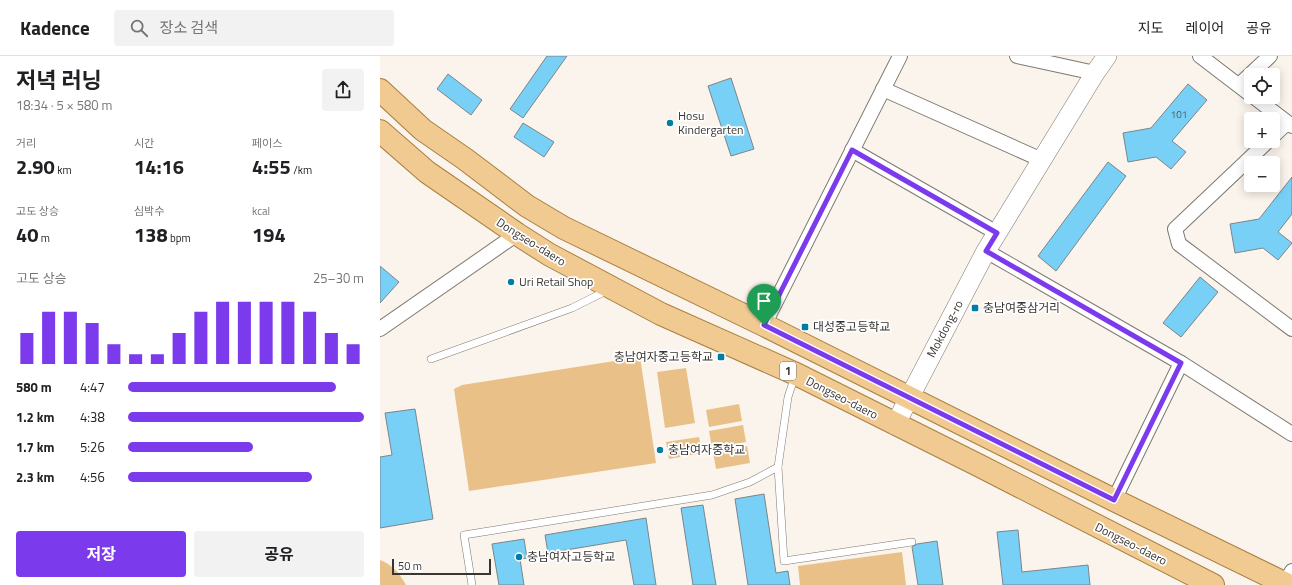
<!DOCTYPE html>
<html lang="ko">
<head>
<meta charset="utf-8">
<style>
  :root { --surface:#fff; --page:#f2f2f2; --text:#202124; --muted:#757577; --line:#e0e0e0; --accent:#7c3aed }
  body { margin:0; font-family:"Titillium Web","Noto Sans KR",sans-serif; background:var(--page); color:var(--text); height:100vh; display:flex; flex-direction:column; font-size:15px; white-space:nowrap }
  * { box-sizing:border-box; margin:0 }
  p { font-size:13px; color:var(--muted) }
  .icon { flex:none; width:22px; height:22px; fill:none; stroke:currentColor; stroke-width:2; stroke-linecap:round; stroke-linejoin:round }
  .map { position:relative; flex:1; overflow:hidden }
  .panel { display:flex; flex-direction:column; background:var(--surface); width:380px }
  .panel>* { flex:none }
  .tools { position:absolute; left:864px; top:12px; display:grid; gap:8px }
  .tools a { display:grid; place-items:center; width:36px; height:36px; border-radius:4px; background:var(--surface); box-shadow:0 2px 10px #0003; font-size:20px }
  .scale { position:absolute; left:12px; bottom:10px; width:99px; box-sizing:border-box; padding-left:4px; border:2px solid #383532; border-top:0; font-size:11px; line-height:14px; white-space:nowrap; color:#383532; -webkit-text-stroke:3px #fff; paint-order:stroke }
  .pin { position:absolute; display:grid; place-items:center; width:34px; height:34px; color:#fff; margin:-41px -17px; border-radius:50% 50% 50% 0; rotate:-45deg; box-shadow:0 0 4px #0007 }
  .pin .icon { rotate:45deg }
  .round { display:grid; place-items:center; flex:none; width:42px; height:42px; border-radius:4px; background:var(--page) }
  .head { display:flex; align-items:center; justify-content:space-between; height:68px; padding:0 16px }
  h1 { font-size:22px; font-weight:700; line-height:30px }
  .figures { display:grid; grid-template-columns:repeat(3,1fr); gap:6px; height:68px; padding:4px 16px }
  .figures div { display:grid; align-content:center }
  .figures b { font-size:20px; font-weight:700 }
  .figures small { font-size:11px; font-weight:400 }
  .figures p { font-size:11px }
  .chart { height:112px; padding:8px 16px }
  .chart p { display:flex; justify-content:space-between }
  .chart svg { width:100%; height:72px; margin-top:4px; stroke:var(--accent); stroke-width:6 }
  .primary-button { display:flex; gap:8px; margin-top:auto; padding:8px 16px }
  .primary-button a { flex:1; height:46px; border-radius:4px; background:var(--accent); color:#fff; font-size:16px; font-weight:700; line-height:46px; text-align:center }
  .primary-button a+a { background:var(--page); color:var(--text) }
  ul { padding:0 16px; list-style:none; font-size:13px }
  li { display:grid; grid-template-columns:64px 48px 1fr; align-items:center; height:30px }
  li i { height:10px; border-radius:5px; background:var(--accent) }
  header { display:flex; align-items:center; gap:24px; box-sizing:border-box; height:56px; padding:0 20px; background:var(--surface); border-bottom:1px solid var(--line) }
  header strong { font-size:19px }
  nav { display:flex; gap:22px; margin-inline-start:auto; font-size:14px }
  .search { width:280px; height:36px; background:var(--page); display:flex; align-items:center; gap:10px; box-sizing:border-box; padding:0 14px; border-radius:4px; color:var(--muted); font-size:15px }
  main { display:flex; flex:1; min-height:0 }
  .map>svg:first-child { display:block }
</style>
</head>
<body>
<header>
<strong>Kadence</strong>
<div class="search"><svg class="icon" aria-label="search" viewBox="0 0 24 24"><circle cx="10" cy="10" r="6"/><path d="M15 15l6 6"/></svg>장소 검색</div>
<nav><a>지도</a><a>레이어</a><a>공유</a></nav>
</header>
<main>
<section class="panel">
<div class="head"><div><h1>저녁 러닝</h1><p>18:34 · 5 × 580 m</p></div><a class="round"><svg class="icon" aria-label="share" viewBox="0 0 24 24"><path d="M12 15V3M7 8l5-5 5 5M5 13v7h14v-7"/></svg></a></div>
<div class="figures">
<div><p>거리</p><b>2.90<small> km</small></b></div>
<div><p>시간</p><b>14:16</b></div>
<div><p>페이스</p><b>4:55<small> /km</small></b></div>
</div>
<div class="figures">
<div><p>고도 상승</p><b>40<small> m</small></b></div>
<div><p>심박수</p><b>138<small> bpm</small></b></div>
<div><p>kcal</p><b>194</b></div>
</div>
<div class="chart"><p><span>고도 상승</span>25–30 m</p>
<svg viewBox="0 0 160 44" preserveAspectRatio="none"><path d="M5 44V25M15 44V12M25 44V12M35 44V19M45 44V32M55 44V38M65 44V38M75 44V25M85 44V12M95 44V6M105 44V6M115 44V6M125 44V6M135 44V12M145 44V25M155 44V32"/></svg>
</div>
<ul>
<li><b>580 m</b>4:47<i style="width:88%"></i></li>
<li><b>1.2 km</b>4:38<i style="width:100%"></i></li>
<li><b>1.7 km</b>5:26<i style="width:53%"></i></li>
<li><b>2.3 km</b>4:56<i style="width:78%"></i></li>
</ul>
<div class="primary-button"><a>저장</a><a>공유</a></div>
</section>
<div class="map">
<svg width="912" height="529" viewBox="0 0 912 529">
  <rect width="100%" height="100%" fill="#fbf4ec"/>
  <g fill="#e9c087">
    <polygon points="260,301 276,407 89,435 74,333 82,329"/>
    <polygon points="306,312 315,367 285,372 277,316"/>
    <polygon points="359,348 362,365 329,371 326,354"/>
    <polygon points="363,369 366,386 332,392 329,375"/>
    <polygon points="319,381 322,397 289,403 286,386"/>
    <polygon points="367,390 370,407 336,413 333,396"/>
    <polygon points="522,496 526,529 420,529 418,510"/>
    <path d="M0,504C13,509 20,518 26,529H0Z"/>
  </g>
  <g fill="#78d0f6" stroke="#7b858a">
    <polygon points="167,0 187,0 143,62 130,53"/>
    <polygon points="68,18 102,44 91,59 57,33"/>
    <polygon points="351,22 374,93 351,100 328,30"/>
    <polygon points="808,28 827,44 792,85 806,96 791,113 776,101 748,106 743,77 771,72"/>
    <polygon points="143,67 174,86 164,101 134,81"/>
    <polygon points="728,106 746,120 676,215 658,200"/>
    <polygon points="912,121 912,158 898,176 912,187 898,204 883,192 855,197 850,168 879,163"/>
    <polygon points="0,210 19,226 0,247"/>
    <polygon points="820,221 838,236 801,281 783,267"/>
    <polygon points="35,353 53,463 0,472 0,401 12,399 5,357"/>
    <polygon points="384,438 396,517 408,515 410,529 368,529 355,443"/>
    <polygon points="323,449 336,529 313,529 301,452"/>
    <polygon points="266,462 276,529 254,529 246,484 168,497 165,479"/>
    <polygon points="638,474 642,516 708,509 710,529 623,529 617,476"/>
    <polygon points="144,483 147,502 140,503 144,529 119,529 112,488"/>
    <polygon points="557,485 563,529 538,529 532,491 537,488"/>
  </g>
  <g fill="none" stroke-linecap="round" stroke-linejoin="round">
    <defs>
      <g id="lane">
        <polyline points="51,303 192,252 228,234"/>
        <polyline points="398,411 404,505 532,486"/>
        <polyline points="92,529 84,479 332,439 370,426 398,411 408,341 415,320"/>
      </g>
      <g id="street">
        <polyline points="637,0 715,17"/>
        <polyline points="820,0 871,39"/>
        <polyline points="859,29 890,0"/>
        <polyline points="503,33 662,104"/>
        <polyline points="874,41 912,70"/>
        <polyline points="893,80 907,67"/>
        <polyline points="888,85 795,173 799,188 912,273"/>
        <polyline points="472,94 617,177"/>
        <polyline points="606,195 801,307 912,378"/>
        <polyline points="384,269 520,0"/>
        <polyline points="0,273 137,178"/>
        <polyline points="734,444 801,307"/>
        <polyline points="905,527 912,515"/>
      </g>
      <polyline id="secondary" points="515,369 606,195 715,17 727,0"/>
      <g id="primary">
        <polyline points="0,34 43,74 85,103 147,150 184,172 384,269 734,444 908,529"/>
        <polyline points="0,75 47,116 137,178 170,199 281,258 416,318 600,410 833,529"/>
      </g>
    </defs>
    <use href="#lane" stroke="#7e7871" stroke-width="8"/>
    <use href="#street" stroke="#7e7871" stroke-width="16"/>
    <use href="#secondary" stroke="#7e7871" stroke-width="20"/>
    <use href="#primary" stroke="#a97f40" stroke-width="24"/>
    <use href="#lane" stroke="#fff" stroke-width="7"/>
    <use href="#street" stroke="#fff" stroke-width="14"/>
    <use href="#secondary" stroke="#fff" stroke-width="19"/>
    <use href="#primary" stroke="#f0ca91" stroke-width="22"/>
  </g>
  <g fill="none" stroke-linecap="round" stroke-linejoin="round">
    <defs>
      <polygon id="route" points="472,94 617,177 606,195 801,307 734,444 384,269"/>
    </defs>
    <use href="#route" stroke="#fff" stroke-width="8"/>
    <use href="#route" stroke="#7c3aed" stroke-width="5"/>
  </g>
  <g fill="#017da4" stroke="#fff" stroke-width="1.5">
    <circle cx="290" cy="67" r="4"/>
    <circle cx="131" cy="226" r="4"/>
    <rect x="591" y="248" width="8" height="8" rx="2"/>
    <rect x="421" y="267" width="8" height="8" rx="2"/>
    <rect x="337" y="297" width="8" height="8" rx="2"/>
    <circle cx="280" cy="394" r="4"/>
    <circle cx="139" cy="501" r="4"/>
  </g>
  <g text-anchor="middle" stroke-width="3.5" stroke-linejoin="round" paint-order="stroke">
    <g font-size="10" fill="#485c63">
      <text x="799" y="62">101</text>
    </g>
    <rect fill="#fff" stroke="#747270" stroke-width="1" x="400" y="306" width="16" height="18" rx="3"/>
    <g font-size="11" font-weight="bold" fill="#383532">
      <text x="408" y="319">1</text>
    </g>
    <g font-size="12" fill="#383532" stroke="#fff" text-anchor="start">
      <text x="298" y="64">Hosu<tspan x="298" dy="14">Kindergarten</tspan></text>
      <text x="139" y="230">Uri Retail Shop</text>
      <text x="603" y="256">충남여중삼거리</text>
      <text x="433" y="275">대성중고등학교</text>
      <text x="333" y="305" text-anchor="end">충남여자중고등학교</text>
      <text x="288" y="398">충남여자중학교</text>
      <text x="147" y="505">충남여자고등학교</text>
    </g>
    <g font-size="12" fill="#383532" stroke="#fff">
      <text transform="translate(151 186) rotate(32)" y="4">Dongseo-daero</text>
      <text transform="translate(565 273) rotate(-62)" y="4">Mokdong-ro</text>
      <text transform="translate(462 342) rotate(27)" y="4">Dongseo-daero</text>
      <text transform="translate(751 488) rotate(27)" y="4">Dongseo-daero</text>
    </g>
  </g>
</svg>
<div class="tools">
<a><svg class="icon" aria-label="locate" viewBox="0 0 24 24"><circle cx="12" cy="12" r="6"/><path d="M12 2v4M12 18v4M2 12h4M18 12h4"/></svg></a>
<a>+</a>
<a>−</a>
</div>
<div class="scale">50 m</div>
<div class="pin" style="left:384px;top:269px;background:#1e9e55"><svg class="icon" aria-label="arrive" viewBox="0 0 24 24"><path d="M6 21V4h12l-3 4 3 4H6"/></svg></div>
</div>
</main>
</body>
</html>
